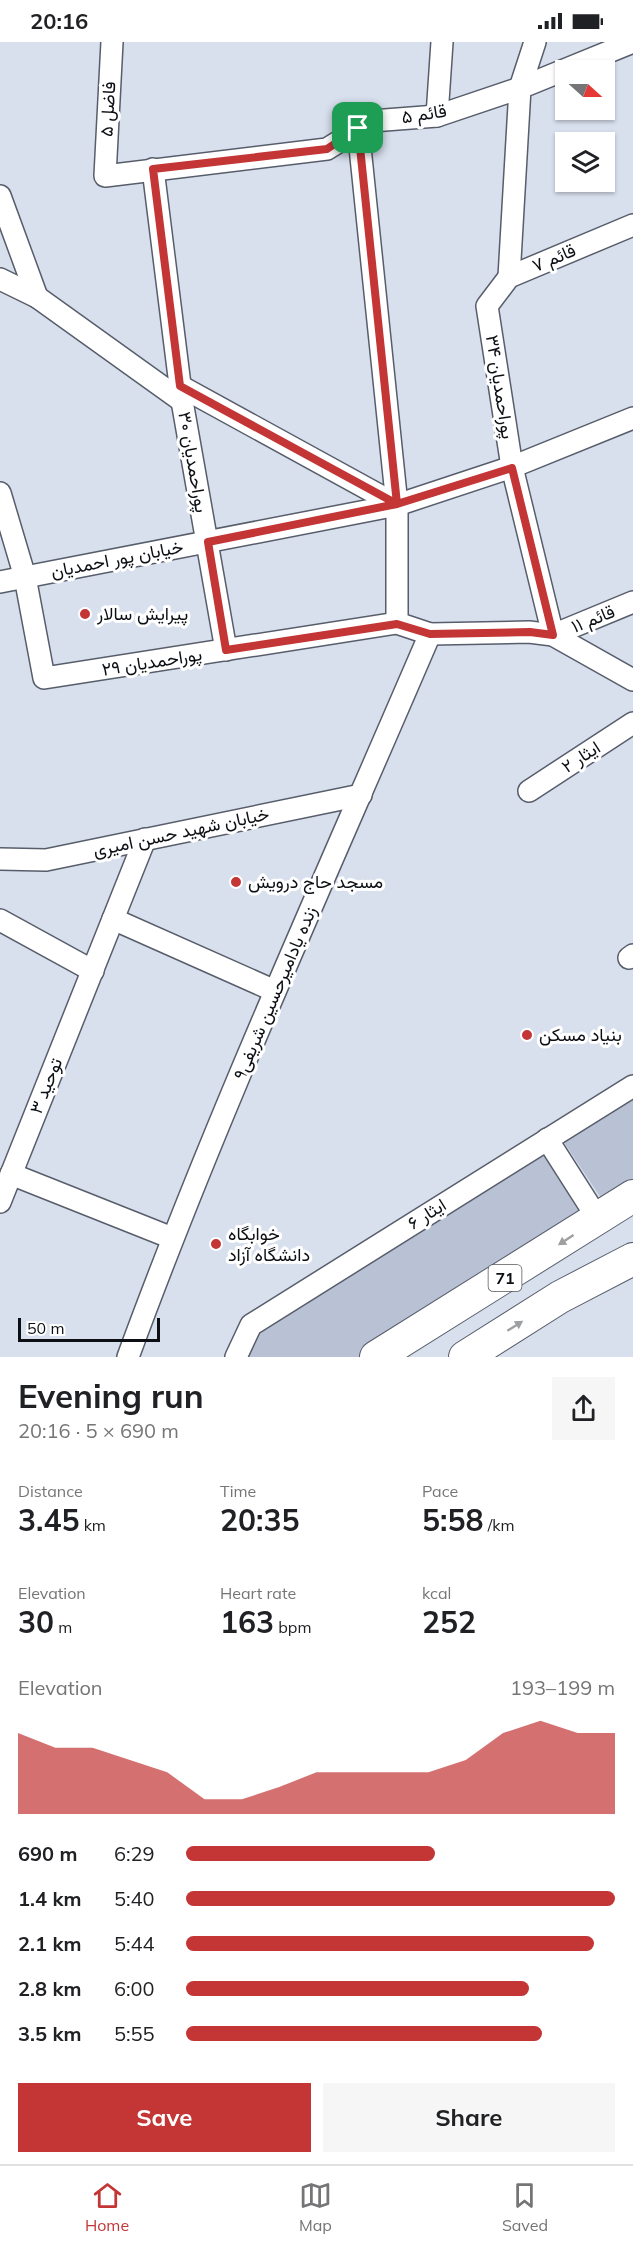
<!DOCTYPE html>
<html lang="en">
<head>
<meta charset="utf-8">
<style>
  :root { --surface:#fff; --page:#f6f6f6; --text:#202124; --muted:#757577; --line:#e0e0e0; --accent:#c43536 }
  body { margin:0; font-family:Mulish,Vazirmatn,sans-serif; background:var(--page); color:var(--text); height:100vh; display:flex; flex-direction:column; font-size:22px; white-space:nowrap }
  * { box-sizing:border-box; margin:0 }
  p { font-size:20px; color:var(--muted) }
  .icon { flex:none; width:33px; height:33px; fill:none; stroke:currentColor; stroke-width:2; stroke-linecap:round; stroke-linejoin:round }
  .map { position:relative; height:1315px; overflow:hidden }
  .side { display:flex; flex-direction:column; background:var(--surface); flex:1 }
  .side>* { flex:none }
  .needle { width:39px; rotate:111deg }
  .tools { position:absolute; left:555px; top:18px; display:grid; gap:12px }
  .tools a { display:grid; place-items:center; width:60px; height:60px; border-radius:0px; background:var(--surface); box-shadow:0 2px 4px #0004; font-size:30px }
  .scale { position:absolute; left:18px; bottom:15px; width:142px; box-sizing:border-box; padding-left:6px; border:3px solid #0c0f13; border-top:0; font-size:16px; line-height:21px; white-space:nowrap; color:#0c0f13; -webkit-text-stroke:4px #fff; paint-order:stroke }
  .pin { position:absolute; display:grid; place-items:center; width:51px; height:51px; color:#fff; margin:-26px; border-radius:12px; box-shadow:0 3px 9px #0006 }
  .round { display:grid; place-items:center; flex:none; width:63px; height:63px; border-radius:0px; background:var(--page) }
  .headline { display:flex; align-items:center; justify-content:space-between; height:102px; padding:0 18px }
  h1 { font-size:33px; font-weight:700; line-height:45px }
  .figures { display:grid; grid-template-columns:repeat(3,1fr); gap:9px; height:102px; padding:6px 18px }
  .figures div { display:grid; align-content:center }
  .figures b { font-size:30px; font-weight:700 }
  .figures small { font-size:16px; font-weight:400 }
  .figures p { font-size:16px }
  .chart { height:168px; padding:12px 18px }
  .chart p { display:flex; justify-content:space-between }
  .chart svg { width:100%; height:108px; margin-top:6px; fill:var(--accent); opacity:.7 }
  .action { display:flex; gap:12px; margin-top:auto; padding:12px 18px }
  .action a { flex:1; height:69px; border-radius:0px; background:var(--accent); color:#fff; font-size:24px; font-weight:700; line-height:69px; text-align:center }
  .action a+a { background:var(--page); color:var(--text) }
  ul { padding:0 18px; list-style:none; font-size:20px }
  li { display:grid; grid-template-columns:96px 72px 1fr; align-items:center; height:45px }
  li i { height:15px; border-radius:8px; background:var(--accent) }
  .status { display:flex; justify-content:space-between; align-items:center; height:42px; padding:0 30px; background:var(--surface); direction:ltr }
  .status svg { height:16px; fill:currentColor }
  .tab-bar { display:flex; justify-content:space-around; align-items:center; height:84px; border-top:2px solid var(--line); background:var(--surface); font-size:16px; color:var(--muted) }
  .tab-bar a { display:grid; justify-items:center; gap:3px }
  .tab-bar .selected { color:var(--accent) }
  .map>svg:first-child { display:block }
</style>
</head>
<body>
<div class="status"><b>20:16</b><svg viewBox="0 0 49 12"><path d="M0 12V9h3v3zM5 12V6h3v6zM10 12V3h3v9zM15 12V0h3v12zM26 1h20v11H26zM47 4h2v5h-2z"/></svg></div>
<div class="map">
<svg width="633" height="1315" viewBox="0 0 633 1315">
  <rect width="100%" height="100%" fill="#d8e0ee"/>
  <g fill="#b9c2d5">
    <polygon points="633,1052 633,1141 603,1159 561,1096"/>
    <polygon points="542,1110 583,1176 359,1315 243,1315 256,1286"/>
  </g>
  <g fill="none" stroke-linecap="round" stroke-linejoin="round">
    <defs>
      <g id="minor">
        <polyline points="112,0 105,134 327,107 372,79 437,74 520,46 633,0"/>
        <polyline points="437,74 442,0"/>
        <polyline points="358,86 397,463 397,581"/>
        <polyline points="153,127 182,359 226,608"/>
        <polyline points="0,154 37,255"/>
        <polyline points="633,183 509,235 487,264 512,425 553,593 633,560"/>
        <polyline points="509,235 520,46 535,0"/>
        <polyline points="0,237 37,255 182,359"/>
        <polyline points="180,344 397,463"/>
        <polyline points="0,451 25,535 44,636 397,581 430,592 529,590 553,593 633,638"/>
        <polyline points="0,540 397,463 512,425 633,376"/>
        <polyline points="529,749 633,681"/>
        <polyline points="0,817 46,818 361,753"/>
        <polyline points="113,877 275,949"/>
        <polyline points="0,878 93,929"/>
        <polyline points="629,916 633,913"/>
        <polyline points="547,1097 598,1177"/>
        <polyline points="11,1132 172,1196"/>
        <polyline points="0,1160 145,797"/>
        <path d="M128,1315C218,1070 327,832 430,592"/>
        <polyline points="236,1315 251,1283 633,1044"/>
      </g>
      <g id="highway">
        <polyline points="376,1315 633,1154"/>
        <polyline points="465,1315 560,1255 633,1217"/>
      </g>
    </defs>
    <use href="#minor" stroke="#575d6a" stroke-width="24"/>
    <use href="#highway" stroke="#575d6a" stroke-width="34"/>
    <use href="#minor" stroke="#fff" stroke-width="21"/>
    <use href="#highway" stroke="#fff" stroke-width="32"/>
  </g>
  <defs><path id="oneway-solid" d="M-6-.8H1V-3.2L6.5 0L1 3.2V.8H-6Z" transform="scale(1.5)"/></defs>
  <g fill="#9e9fa1">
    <use href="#oneway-solid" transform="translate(566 1198) rotate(147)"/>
    <use href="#oneway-solid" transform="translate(515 1284) rotate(-32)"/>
  </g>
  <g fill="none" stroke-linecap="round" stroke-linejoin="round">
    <defs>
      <polyline id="route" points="358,86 397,462 208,500 226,608 397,582 430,592 530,590 553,593 512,426 397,462 180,344 153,127 327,107 358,86"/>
    </defs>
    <use href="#route" stroke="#fff" stroke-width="12"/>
    <use href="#route" stroke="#c43536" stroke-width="8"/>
  </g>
  <g fill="#c43536" stroke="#fff" stroke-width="2">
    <circle cx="85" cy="572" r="6"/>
    <circle cx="236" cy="840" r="6"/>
    <circle cx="527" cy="993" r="6"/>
    <circle cx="216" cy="1202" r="6"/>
  </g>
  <g text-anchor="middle" stroke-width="6" stroke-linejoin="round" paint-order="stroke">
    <rect fill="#fff" stroke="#55575a" stroke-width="1.5" x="488.5" y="1223" width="33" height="26" rx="4.5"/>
    <g font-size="16" font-weight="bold" fill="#0c0f13">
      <text x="505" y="1242">71</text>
    </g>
    <g font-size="18" fill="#0c0f13" stroke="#fff">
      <text transform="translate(108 67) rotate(-87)" y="6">فاضل ۵</text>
      <text transform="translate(424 72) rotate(-9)" y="6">قائم ۵</text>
      <text transform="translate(554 216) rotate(-23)" y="6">قائم ۷</text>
      <text transform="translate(500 345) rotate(81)" y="6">پوراحمدیان ۳۴</text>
      <text transform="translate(193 420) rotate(80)" y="6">پوراحمدیان ۳۰</text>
      <text transform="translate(117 517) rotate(-11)" y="6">خیابان پور احمدیان</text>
      <text transform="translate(593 577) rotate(-22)" y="6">قائم ۱۱</text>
      <text transform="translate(152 620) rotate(-9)" y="6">پوراحمدیان ۲۹</text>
      <text transform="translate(581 715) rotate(-33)" y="6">ایثار ۲</text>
      <text transform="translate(181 790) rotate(-12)" y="6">خیابان شهید حسن امیری</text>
      <text transform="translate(275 951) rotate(-67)" y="6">زنده یادامیرحسین شریفی۹</text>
      <text transform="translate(46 1044) rotate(-68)" y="6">توحید ۳</text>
      <text transform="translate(427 1172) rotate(-32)" y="6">ایثار ۶</text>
    </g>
    <g font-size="18" fill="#0c0f13" stroke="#fff" text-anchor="start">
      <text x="97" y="578">پیرایش سالار</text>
      <text x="248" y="846">مسجد حاج درویش</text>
      <text x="539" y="999">بنیاد مسکن</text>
      <text x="228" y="1198">خوابگاه<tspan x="228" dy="21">دانشگاه آزاد</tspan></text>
    </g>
  </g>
</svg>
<div class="tools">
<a><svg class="needle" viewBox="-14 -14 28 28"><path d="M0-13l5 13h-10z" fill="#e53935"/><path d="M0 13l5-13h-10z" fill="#757577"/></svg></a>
<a><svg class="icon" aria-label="layers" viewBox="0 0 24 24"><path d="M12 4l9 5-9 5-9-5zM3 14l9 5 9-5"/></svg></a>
</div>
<div class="scale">50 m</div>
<div class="pin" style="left:358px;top:86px;background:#1e9e55"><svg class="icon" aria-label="arrive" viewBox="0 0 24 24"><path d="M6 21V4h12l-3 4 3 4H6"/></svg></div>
</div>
<section class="side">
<div class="headline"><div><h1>Evening run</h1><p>20:16 · 5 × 690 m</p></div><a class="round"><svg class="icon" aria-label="share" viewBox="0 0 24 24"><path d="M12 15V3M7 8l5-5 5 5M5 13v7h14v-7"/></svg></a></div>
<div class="figures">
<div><p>Distance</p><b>3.45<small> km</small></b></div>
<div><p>Time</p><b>20:35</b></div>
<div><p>Pace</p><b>5:58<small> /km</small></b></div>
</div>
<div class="figures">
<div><p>Elevation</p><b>30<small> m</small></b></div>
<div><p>Heart rate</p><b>163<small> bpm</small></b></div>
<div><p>kcal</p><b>252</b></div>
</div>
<div class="chart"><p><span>Elevation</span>193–199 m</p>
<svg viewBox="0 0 160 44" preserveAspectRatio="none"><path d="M0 44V11L10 17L20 17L30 22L40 27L50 38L60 38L70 33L80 27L90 27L100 27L110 27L120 22L130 11L140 6L150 11L160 11V44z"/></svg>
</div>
<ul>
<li><b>690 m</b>6:29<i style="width:58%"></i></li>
<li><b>1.4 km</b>5:40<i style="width:100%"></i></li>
<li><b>2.1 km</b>5:44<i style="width:95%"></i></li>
<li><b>2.8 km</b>6:00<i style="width:80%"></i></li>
<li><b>3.5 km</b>5:55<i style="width:83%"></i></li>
</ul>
<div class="action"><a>Save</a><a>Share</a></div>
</section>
<nav class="tab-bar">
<a class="selected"><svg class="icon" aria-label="home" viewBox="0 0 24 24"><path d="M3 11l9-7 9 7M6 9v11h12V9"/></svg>Home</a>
<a><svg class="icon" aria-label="map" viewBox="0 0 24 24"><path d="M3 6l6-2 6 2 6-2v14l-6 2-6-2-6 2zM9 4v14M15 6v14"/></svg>Map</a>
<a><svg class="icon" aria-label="saved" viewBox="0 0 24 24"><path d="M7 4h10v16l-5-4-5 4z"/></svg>Saved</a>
</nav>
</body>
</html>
